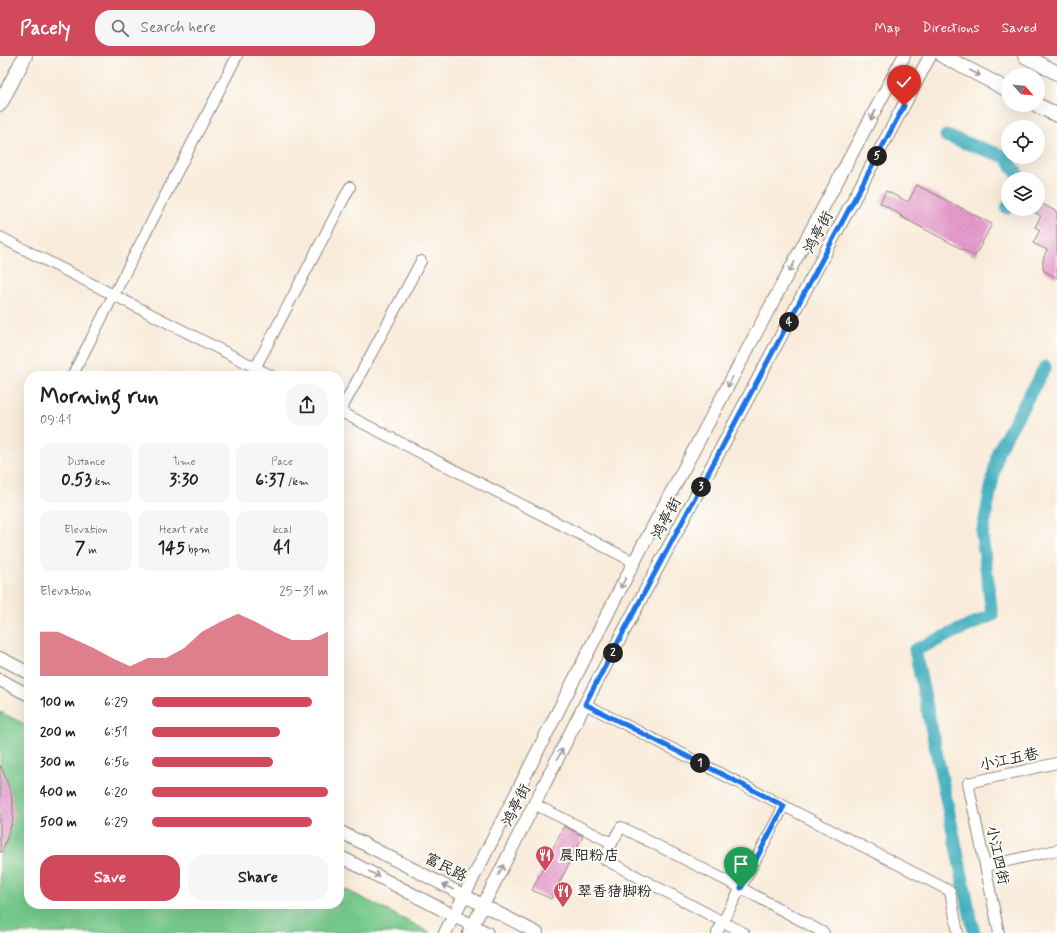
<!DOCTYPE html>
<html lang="en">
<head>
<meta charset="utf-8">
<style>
  :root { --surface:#fff; --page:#f6f6f6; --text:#222; --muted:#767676; --accent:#d1495b }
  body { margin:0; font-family:Mynerve,"LXGW WenKai TC",sans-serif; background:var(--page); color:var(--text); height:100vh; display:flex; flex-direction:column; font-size:15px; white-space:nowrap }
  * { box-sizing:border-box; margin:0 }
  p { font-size:13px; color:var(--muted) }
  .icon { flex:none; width:22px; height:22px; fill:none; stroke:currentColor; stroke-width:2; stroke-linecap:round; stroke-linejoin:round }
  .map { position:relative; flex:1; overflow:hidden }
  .sheet { position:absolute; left:24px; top:315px; width:320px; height:538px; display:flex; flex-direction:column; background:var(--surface); border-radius:16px; box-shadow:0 4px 16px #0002 }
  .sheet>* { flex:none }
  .needle { width:26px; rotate:117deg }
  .fabs { position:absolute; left:1001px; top:12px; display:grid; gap:8px }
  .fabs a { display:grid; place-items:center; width:44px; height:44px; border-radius:50%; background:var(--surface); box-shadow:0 4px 16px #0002; font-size:20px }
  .pin { position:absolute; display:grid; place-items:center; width:34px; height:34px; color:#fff; margin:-41px -17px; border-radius:50% 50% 50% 0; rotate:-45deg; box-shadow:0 0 4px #0007 }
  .pin .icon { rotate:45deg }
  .km { position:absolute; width:20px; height:20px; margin:-10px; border-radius:50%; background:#222; color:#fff; font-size:11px; line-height:20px; text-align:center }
  .round { display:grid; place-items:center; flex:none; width:42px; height:42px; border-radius:16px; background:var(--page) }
  .overview { display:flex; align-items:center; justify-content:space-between; height:68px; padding:0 16px }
  h1 { font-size:22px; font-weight:700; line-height:30px }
  .metrics { display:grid; grid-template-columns:repeat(3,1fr); gap:6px; height:68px; padding:4px 16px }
  .metrics div { display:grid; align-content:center; border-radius:10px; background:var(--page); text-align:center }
  .metrics b { font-size:17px; font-weight:700 }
  .metrics small { font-size:11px; font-weight:400 }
  .metrics p { font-size:11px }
  .chart { height:112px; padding:8px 16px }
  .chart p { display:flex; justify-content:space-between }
  .chart svg { width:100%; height:72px; margin-top:4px; fill:var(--accent); opacity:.7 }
  .cta { display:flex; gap:8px; margin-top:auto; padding:8px 16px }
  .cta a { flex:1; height:46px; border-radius:16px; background:var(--accent); color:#fff; font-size:16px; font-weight:700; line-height:46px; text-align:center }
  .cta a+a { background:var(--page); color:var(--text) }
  ul { padding:0 16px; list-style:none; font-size:13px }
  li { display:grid; grid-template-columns:64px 48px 1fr; align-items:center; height:30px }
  li i { height:10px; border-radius:5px; background:var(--accent) }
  header { display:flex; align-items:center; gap:24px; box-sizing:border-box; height:56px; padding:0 20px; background:var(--accent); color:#fff }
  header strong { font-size:19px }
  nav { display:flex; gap:22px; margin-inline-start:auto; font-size:14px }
  .search { width:280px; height:36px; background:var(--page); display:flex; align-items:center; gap:10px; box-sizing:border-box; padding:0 14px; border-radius:16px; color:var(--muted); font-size:15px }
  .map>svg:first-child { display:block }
</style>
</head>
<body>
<header>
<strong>Pacely</strong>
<div class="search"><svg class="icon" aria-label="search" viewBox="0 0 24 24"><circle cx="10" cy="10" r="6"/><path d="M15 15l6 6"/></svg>Search here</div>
<nav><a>Map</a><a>Directions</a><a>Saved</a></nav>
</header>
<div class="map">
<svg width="1057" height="877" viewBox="0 0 1057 877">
  <defs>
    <pattern id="building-hatch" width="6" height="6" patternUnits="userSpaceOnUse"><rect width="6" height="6" fill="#e69bcd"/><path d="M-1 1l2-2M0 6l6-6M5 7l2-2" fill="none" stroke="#c585af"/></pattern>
  </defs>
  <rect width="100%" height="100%" fill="#fdfcf7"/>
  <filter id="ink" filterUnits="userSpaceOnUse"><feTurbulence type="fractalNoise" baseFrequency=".025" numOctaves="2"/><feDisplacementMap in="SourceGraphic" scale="8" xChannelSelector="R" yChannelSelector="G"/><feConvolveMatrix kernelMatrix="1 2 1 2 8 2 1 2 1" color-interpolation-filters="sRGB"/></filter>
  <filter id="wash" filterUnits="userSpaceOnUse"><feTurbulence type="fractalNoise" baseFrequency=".012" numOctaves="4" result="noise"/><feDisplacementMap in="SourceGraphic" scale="16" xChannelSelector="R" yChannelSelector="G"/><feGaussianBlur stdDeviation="0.9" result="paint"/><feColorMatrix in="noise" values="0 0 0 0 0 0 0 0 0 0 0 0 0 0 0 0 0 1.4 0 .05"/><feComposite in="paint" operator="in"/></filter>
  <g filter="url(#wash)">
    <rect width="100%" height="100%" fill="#f9ebda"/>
    <polygon fill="#75c88a" stroke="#487253" points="0,656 29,670 29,848 339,848 339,830 431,877 0,877"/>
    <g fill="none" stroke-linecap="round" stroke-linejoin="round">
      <g stroke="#41aebf" stroke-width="13">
        <polyline points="946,80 1006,101 1019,120 1018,123"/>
        <polyline points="1007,152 1008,150"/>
        <polyline points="974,877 915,594 992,559 982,479 998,395 1045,311"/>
      </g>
    </g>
    <g id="blocks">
      <g fill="url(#building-hatch)">
        <polygon points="917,129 992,168 975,200 900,160 901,159 880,147 886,135 908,146"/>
        <polygon points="1039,146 1057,156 1057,222 1044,215 1043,212 1043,203 1047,194 1033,187 1040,174 1035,171 1041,160 1034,156 1035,153 1038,153 1038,148"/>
        <polygon points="0,710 1,710 11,737 13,752 13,764 2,796 0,796"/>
        <polygon points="564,770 583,780 551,843 532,834"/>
      </g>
    </g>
  </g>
  <g filter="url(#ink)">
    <use href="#blocks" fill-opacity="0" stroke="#8a847b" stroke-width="1"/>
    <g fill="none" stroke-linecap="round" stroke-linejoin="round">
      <defs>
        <g id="minor">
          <polyline points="0,181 272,320"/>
          <polyline points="72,320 237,0"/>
          <polyline points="251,320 350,131"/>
          <polyline points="339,355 634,506"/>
          <polyline points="339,358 421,205"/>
          <polyline points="585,648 950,835 958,877"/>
          <polyline points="534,748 612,787 604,803 744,877"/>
          <polyline points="612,787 621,771 741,832 824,877"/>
          <polyline points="985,810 1057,794"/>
          <polyline points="717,877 784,750"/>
          <polyline points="999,877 968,727 1057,707"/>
        </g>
        <g id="tertiary">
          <polyline points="0,602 29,617"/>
          <polyline points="0,624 29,639"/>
          <polyline points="339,775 537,877"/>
          <polyline points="339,800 487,877"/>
          <polyline points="445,877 634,506 904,0"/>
          <polyline points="469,877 585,648 930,0"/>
        </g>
        <g id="secondary">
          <polyline points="943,0 1008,34"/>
          <polyline points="1025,0 1057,17"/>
          <polyline points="0,48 25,0"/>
          <polyline points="1037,49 1057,59"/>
        </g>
      </defs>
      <use href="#minor" stroke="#8a847b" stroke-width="12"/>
      <use href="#tertiary" stroke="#8a847b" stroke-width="14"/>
      <use href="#secondary" stroke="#8a847b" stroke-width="16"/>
      <use href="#minor" stroke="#fff" stroke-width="10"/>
      <use href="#tertiary" stroke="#fff" stroke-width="12"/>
      <use href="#secondary" stroke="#fff" stroke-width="14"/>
    </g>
    <defs><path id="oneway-shaft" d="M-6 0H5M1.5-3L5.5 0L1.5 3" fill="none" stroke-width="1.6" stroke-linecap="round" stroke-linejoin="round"/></defs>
    <g stroke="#999">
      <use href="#oneway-shaft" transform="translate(975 17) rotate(27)"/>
      <use href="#oneway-shaft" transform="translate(873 59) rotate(118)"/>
      <use href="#oneway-shaft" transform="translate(792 211) rotate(118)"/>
      <use href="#oneway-shaft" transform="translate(730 326) rotate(118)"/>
      <use href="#oneway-shaft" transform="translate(623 527) rotate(117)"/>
      <use href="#oneway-shaft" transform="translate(560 698) rotate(-63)"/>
      <use href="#oneway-shaft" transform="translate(501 814) rotate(-63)"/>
      <use href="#oneway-shaft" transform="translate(374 818) rotate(28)"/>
      <use href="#oneway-shaft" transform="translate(448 831) rotate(-153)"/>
    </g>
  </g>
  <g fill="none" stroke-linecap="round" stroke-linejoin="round" filter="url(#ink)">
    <defs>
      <polyline id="route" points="741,832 784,750 585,648 904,50"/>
    </defs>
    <use href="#route" stroke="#fff" stroke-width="8"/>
    <use href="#route" stroke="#1a73e8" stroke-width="5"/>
  </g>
  <defs>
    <symbol id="restaurant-pin" viewBox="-11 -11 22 30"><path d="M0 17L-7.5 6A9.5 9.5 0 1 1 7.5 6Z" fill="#d1495b" stroke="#fdfcf7"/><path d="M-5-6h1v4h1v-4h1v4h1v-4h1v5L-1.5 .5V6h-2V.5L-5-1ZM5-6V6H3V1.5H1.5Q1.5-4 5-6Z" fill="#fff"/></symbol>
  </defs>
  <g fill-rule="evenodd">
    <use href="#restaurant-pin" x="534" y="788" width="22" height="30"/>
    <use href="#restaurant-pin" x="552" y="824" width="22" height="30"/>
  </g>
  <g text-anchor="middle" stroke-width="4" stroke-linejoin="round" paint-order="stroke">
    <g font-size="15" fill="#1c1c1c" stroke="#fdfcf7">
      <text transform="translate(818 176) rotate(-62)" y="5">鸿亭街</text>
      <text transform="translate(666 462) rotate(-62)" y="5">鸿亭街</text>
      <text transform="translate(1009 703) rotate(-12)" y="5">小江五巷</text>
      <text transform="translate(516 749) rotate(-63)" y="5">鸿亭街</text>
      <text transform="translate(998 799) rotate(78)" y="5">小江四街</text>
      <text transform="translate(446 811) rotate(27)" y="5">富民路</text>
    </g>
    <g font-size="15" fill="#1c1c1c" stroke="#fdfcf7" text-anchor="start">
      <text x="559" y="804">晨阳粉店</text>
      <text x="577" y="840">翠香猪脚粉</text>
    </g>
  </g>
</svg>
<div class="fabs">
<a><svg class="needle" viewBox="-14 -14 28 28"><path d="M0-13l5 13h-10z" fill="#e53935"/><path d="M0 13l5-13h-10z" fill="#767676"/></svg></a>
<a><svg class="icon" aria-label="locate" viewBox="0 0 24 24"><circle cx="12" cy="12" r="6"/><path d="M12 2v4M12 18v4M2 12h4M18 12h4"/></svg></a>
<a><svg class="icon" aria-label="layers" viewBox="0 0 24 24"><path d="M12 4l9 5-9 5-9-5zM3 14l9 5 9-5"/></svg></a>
</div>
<div class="pin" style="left:741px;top:832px;background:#1e9e55"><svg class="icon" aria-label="arrive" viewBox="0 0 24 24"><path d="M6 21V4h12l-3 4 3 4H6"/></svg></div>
<div class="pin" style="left:904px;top:50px;background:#d93025"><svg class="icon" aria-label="check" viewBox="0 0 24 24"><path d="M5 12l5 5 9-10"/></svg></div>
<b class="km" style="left:700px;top:707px">1</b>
<b class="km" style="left:613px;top:597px">2</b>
<b class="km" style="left:701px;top:431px">3</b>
<b class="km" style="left:789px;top:266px">4</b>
<b class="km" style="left:877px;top:100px">5</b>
<section class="sheet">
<div class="overview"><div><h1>Morning run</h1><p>09:41</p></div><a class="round"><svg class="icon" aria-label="share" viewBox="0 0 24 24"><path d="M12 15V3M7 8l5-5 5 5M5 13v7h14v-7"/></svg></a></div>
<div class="metrics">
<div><p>Distance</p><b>0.53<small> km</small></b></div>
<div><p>Time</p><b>3:30</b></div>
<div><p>Pace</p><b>6:37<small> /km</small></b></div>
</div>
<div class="metrics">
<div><p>Elevation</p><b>7<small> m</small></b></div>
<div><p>Heart rate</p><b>145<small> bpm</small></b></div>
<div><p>kcal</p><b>41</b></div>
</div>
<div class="chart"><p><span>Elevation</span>25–31 m</p>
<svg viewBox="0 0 160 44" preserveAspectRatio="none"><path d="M0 44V17L10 17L20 22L30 27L40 33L50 38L60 33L70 33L80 27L90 17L100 11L110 6L120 11L130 17L140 22L150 22L160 17V44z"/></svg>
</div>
<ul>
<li><b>100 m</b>6:29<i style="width:91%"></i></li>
<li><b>200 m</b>6:51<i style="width:73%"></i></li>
<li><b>300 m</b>6:56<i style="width:69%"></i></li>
<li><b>400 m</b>6:20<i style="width:100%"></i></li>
<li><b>500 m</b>6:29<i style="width:91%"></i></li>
</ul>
<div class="cta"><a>Save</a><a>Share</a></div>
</section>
</div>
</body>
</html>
